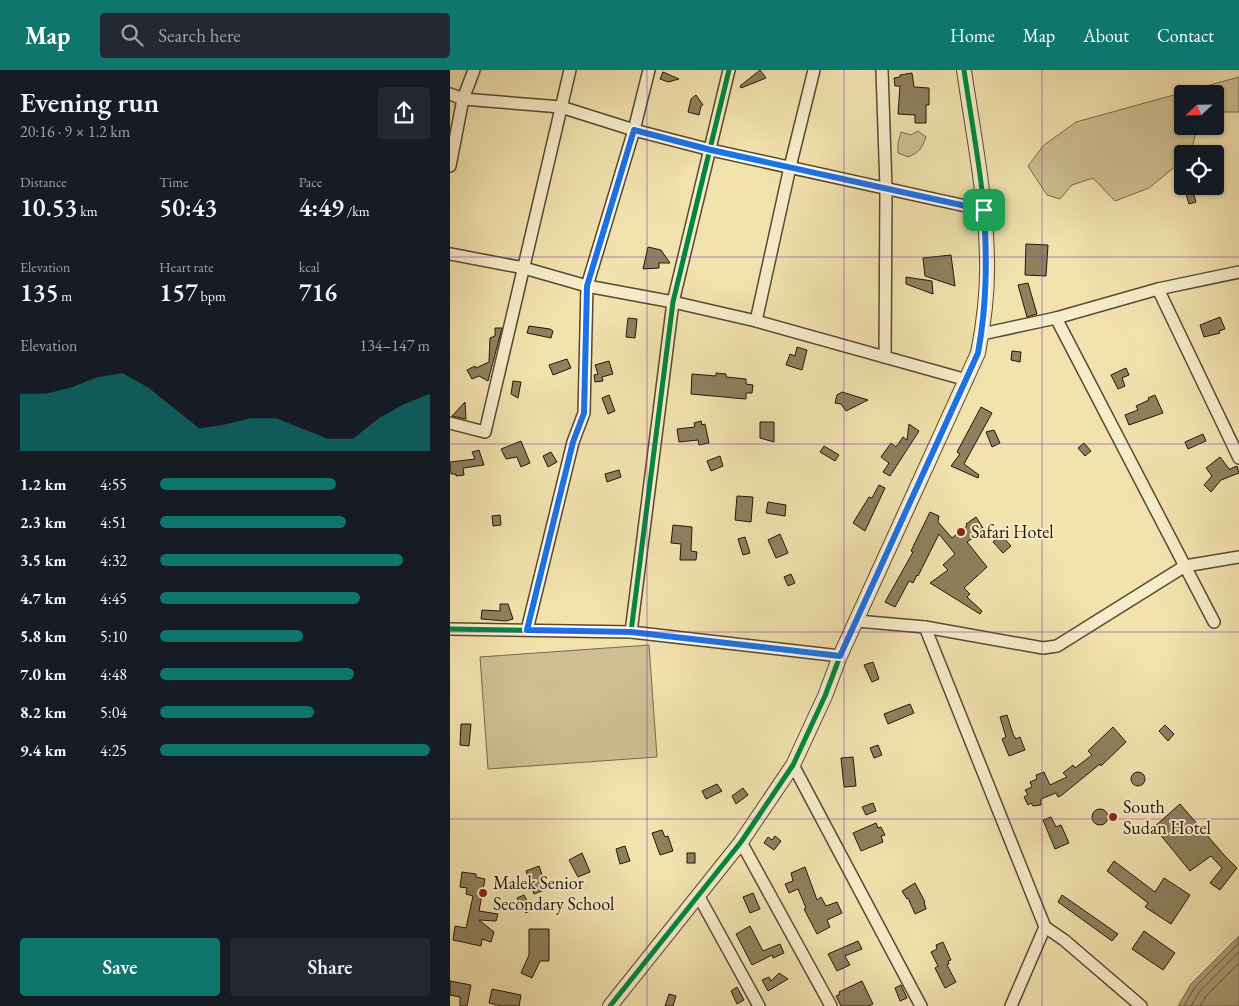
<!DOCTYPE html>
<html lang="en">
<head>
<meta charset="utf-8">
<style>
  :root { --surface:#171b24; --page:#242831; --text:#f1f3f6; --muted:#9ea1a6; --accent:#0f766e }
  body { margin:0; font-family:"EB Garamond",serif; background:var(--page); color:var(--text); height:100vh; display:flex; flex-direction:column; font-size:19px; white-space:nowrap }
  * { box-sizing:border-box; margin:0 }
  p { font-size:16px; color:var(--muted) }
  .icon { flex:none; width:28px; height:28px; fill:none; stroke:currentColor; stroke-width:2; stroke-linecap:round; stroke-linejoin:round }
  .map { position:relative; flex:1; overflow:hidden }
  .panel { display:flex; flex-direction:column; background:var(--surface); width:450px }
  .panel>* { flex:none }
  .needle { width:32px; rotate:248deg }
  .controls { position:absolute; left:724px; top:15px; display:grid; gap:10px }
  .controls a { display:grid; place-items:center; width:50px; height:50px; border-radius:5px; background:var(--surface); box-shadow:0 1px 4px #0004; font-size:25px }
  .pin { position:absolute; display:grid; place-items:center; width:42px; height:42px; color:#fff; margin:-21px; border-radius:10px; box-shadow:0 2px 8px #0006 }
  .round { display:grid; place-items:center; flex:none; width:52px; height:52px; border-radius:5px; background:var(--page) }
  .head { display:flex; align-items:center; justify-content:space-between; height:85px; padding:0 20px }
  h1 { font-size:28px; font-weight:600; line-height:38px }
  .stats { display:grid; grid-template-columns:repeat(3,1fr); gap:8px; height:85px; padding:5px 20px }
  .stats div { display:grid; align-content:center }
  .stats b { font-size:25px; font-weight:600 }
  .stats small { font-size:14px; font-weight:400 }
  .stats p { font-size:14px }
  .chart { height:140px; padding:10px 20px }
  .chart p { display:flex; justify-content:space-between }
  .chart svg { width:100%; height:90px; margin-top:5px; fill:var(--accent); opacity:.7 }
  .cta { display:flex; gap:10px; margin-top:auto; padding:10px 20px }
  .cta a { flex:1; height:58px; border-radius:5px; background:var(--accent); color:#fff; font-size:20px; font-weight:600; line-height:58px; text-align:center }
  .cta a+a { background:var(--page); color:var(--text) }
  ul { padding:0 20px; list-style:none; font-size:16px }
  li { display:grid; grid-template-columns:80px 60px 1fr; align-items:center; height:38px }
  li i { height:12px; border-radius:6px; background:var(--accent) }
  header { display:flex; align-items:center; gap:30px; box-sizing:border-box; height:70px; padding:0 25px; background:var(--accent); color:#fff }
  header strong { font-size:24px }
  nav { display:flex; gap:28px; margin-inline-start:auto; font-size:18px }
  .search { width:350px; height:45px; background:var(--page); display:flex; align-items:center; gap:12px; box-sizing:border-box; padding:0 18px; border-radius:5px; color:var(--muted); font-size:19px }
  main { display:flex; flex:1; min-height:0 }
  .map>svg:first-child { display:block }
</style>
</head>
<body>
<header>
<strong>Map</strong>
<div class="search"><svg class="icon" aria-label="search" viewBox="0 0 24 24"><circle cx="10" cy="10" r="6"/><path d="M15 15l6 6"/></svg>Search here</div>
<nav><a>Home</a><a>Map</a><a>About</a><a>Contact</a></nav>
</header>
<main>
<section class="panel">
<div class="head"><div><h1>Evening run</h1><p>20:16 · 9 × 1.2 km</p></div><a class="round"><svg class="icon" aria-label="share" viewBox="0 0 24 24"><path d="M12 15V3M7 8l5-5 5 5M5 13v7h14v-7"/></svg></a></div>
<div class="stats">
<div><p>Distance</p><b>10.53<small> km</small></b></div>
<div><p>Time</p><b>50:43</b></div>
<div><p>Pace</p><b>4:49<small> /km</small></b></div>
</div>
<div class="stats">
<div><p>Elevation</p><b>135<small> m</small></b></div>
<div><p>Heart rate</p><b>157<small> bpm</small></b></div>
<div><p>kcal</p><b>716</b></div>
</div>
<div class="chart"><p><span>Elevation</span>134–147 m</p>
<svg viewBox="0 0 160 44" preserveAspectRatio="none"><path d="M0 44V16L10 16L20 13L30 8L40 6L50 13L60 23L70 33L80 31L90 28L100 28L110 33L120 38L130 38L140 28L150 21L160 16V44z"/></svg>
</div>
<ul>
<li><b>1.2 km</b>4:55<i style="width:65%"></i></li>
<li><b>2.3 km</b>4:51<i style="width:69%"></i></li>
<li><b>3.5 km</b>4:32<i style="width:90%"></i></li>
<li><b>4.7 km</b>4:45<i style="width:74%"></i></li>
<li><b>5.8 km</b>5:10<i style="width:53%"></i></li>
<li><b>7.0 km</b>4:48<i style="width:72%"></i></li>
<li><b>8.2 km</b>5:04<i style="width:57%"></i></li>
<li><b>9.4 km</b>4:25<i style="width:100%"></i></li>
</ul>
<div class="cta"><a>Save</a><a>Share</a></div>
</section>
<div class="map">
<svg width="789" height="936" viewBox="0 0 789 936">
  <rect width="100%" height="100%" fill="#f2e2ae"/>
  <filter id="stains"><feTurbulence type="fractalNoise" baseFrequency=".004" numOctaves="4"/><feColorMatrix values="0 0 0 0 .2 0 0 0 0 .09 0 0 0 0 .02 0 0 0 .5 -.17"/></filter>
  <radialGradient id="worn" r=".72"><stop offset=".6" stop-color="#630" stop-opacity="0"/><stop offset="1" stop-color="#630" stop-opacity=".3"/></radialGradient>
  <g fill="#cfbf92" stroke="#786b4d">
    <polygon points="789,7 789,42 765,42 765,24 732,24 732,56 748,56 740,84 732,84 732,91 699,118 665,131 643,108 622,115 610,129 597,125 578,96 594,75 626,52"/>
    <path d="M468,61L476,67C472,78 469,83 458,87L448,83V73L451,62L461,65Z"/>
    <polygon points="199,575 207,687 38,699 30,587"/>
  </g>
  <polygon fill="#ab9d76" stroke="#74674a" points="789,866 789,936 728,936 741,914"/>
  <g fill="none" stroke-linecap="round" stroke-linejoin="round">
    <g stroke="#665a3f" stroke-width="1">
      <polyline points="734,936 745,917 789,873"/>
      <polyline points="741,936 750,921 789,882"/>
      <polyline points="750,936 756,926 789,893"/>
    </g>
  </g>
  <g fill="#8e815e" stroke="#221708">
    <polygon points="310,0 316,8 291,18 290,16"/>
    <polygon points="213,2 229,9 218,12 210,9"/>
    <polygon points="462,3 464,17 479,18 479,35 476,35 476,53 465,53 465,45 448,44 450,16 445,16 444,8 450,7 450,5"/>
    <polygon points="246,25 253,35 251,36 249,45 238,42 241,29"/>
    <polygon points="742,119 746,132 739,134 735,121"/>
    <polygon points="576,174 598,175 596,206 575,205"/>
    <polygon points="198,177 211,180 220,193 209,193 209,198 193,199"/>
    <polygon points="501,185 505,216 475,206 473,188"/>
    <polygon points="456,207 482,211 483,224 456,214"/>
    <polygon points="578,213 587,244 577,247 568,215"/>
    <polygon points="770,247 775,259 769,261 770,263 754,267 750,255"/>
    <polygon points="178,248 187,249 185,268 176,267"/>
    <polygon points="79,256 100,259 103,261 101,268 77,263"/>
    <polygon points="45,258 52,258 38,311 29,306 22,309 17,300 25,296 26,298 39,292 40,268 45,266"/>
    <polygon points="347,277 357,280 352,300 336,295 340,284 345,286"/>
    <polygon points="562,281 571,282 570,292 561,290"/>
    <polygon points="117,289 121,298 103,305 99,295"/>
    <polygon points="159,291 163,304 152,307 153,311 145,312 144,305 148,304 145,295"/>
    <polygon points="676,298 679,305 672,308 675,316 668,319 661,305"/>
    <polygon points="266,303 276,304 276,307 296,309 296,314 303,315 302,323 296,323 296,329 241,324 242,304 266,306"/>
    <polygon points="63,311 71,312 68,328 61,324"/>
    <polygon points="392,322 418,330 396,341 391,334 385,333 387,325"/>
    <polygon points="159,325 165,341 158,344 152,328"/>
    <polygon points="705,325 713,343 679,355 675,345 688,340 686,336 699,330 698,328"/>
    <polygon points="15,332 16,349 2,346"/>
    <polygon points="531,337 542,343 514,394 529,405 528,408 501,396 510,384 507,382"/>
    <polygon points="251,351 252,355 255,354 259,373 249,375 248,370 229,372 227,359 245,357 244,353"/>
    <polygon points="310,352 324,352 324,372 310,368"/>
    <polygon points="459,354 469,361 440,406 433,402 439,393 431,387 441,373 446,377 453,367 457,370"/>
    <polygon points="544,360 550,373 542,377 536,362"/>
    <polygon points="753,364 756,371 738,379 735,372"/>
    <polygon points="71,371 80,393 71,397 67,387 56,389 51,379"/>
    <polygon points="634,373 641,381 635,386 628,378"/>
    <polygon points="374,376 389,385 385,391 370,382"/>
    <polygon points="29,380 34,395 13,398 14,405 6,406 6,404 1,404 0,392 25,389 22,382"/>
    <polygon points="101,382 107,392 98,397 93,386"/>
    <polygon points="270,386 273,396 261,401 257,391"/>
    <polygon points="770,387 780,400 780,399 787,396 789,403 771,410 761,422 754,415 762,406 756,398"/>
    <polygon points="169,400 171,407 157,412 155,404"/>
    <polygon points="429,415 435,418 415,461 403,453 419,427 422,428"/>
    <polygon points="287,426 303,427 301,452 285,450"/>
    <polygon points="318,432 336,435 335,446 316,443"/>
    <polygon points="480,442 489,446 488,452 502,468 517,456 516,454 526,447 533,458 528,461 530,463 517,472 537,497 514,518 520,524 517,527 532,541 530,544 480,513 498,500 493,495 505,484 489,464 468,506 467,505 463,513 459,511 445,537 435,532 463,482 461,481"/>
    <polygon points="50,445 51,455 43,456 42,446"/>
    <polygon points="223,455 242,457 241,481 247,482 246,490 230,490 231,474 221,473"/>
    <polygon points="330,464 338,483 326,488 318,470"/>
    <polygon points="551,465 561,476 553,483 543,472"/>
    <polygon points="295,467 300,483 293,485 288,469"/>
    <polygon points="341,504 345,513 338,516 334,507"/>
    <polygon points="50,534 58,534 63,549 56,551 31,549 32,540 50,541"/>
    <polygon points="423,592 429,609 422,612 414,595"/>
    <polygon points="460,634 464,643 438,654 434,644"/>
    <polygon points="557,645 563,664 566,669 570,667 575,680 559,686 552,669 556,667 550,647"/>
    <polygon points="11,654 21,654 19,676 10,675"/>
    <polygon points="715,655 724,664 718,671 709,661"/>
    <polygon points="663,657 676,672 651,696 650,694 612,725 608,727 606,723 591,729 591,735 583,736 581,733 578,735 574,727 578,725 575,720 582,717 580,712 587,709 586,705 594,702 600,715 617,707 613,703 623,695 625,698 642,685 638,681"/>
    <polygon points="428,675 432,685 424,688 420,678"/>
    <polygon points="403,687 406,716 394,717 391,688"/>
    <circle cx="688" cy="709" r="7"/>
    <polygon points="267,714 272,721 256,729 252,721"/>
    <polygon points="293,718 298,725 286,734 282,726"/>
    <polygon points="423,733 426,741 416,745 412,737"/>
    <polygon points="730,734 774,785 787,798 770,820 760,813 772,798 761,786 740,801 704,757"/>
    <circle cx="650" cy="747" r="8"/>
    <polygon points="601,747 606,757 611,755 619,773 605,779 593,750"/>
    <polygon points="426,753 428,758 431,757 435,765 431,766 433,772 411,781 403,763"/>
    <polygon points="212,760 215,767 218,766 223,781 210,785 202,763"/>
    <polygon points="325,766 331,771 324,780 314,773 318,767 322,770"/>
    <polygon points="175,776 180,791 170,794 166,779"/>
    <polygon points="132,783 140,802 128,807 119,790"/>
    <rect x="237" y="783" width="8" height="10"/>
    <polygon points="664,791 705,822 714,808 740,825 721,854 695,837 698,833 657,801"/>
    <polygon points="89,796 97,819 84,824 76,801"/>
    <polygon points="355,797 367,830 371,827 376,836 387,832 392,843 377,850 380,857 367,864 354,839 356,838 348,819 339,823 335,814 343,811 341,803"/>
    <polygon points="12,802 26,804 26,807 35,809 29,841 48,844 46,851 29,850 44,862 41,872 32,869 31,876 3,870 5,856 16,858 23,826 16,824 17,818 10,817"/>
    <polygon points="465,813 475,832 474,832 476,839 465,844 458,828 457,829 452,821"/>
    <polygon points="303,823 310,839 300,843 293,827"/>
    <polygon points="74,825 82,839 76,843 67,828"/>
    <polygon points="612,825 668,864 662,871 608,832"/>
    <polygon points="300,856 313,881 330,874 334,883 323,888 322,885 302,895 286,864"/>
    <polygon points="79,859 99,859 99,891 90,891 82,908 71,903 79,885"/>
    <polygon points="694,861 725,883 713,900 682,879"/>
    <polygon points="408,871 412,879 395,886 400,895 387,901 378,884"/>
    <polygon points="493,872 501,890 498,891 499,894 497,895 506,912 495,918 485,898 488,896 481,882 487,879 486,875"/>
    <polygon points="329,903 338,909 318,921 312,910 319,907 321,911"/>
    <polygon points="0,911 21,915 17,936 10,936 10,927 0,925"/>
    <polygon points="412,911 423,934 418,936 391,936 386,926 390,924 389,922"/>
    <polygon points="451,915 457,928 450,931 445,918"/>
    <polygon points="287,917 294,930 287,934 281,921"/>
    <polygon points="42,919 71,925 69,936 51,936 39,933"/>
    <polygon points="219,924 226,926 223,936 215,936"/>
  </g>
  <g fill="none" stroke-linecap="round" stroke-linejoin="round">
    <defs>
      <g id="minor">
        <polyline points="432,0 436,118 435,287"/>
        <polyline points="0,24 13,29 111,37 184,60 261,80 534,140"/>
        <polyline points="0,96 13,29 24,0"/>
        <polyline points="0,184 74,198 137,216 223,232 306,251 517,310"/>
        <polyline points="708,219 789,388"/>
        <polyline points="606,248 764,552"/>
        <polyline points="306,251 340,97 364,0"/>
        <polyline points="532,264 606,248 708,219 789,202"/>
        <polyline points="0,353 35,362 120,0"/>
        <polyline points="407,551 475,557 593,578 607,576 735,496 789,487"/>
        <polyline points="475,557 595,857 614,870 691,936"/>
        <polyline points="0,559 181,562 223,232 279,0"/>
        <polyline points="77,560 123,372 134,343 137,216 184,60 199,0"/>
        <polyline points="181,562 390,586"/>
        <polyline points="343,695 471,936"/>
        <polyline points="291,772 381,936"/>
        <polyline points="248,825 309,936"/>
        <polyline points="561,936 595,857"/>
      </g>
      <path id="tertiary" d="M160,936L291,772L343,695L375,626L390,586L528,283C534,252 538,221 537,189C536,126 523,62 514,0"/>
    </defs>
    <use href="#minor" stroke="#564a32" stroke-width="14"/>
    <use href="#tertiary" stroke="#564a32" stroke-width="16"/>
    <use href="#minor" stroke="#f7ecca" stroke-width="11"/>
    <use href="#tertiary" stroke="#f7ecca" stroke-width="14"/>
    <defs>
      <g id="cycleway">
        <polyline points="0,559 181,562 223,232 279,0"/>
        <path d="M160,936L291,772L343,695L375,626L390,586L528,283C534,252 538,221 537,189C536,126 523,62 514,0"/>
      </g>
    </defs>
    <use href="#cycleway" stroke="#f7ecca" stroke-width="8"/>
    <use href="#cycleway" stroke="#00873e" stroke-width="5"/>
  </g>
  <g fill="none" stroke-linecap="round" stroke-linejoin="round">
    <defs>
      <path id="route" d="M184,60L261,80L534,140C537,190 537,234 528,283L390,586L181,562L77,560L123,372L134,343L137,216Z"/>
    </defs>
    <use href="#route" stroke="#fff" stroke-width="10"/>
    <use href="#route" stroke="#1a73e8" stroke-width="6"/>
  </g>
  <path fill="none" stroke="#7b2cbf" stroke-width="1" stroke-opacity="0.55" d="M197,0V936M394,0V936M592,0V936M0,187H789M0,374H789M0,562H789M0,749H789"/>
  <g fill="#8f2418" stroke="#f7ecca" stroke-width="2">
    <circle cx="511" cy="462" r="5"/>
    <circle cx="663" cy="747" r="5"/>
    <circle cx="33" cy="823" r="5"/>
  </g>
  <g text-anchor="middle" stroke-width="4" stroke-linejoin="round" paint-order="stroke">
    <g font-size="18" fill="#221708" stroke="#f7ecca" text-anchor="start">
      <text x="521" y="468">Safari Hotel</text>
      <text x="673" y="743">South<tspan x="673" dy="21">Sudan Hotel</tspan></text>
      <text x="43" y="819">Malek Senior<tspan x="43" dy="21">Secondary School</tspan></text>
    </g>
  </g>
  <rect width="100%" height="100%" filter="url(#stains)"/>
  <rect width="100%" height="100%" fill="url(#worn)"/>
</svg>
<div class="controls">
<a><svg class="needle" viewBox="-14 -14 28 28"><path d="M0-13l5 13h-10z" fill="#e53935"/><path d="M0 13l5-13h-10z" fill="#9ea1a6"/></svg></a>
<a><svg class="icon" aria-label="locate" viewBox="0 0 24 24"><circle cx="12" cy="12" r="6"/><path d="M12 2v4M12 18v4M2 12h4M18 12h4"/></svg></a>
</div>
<div class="pin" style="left:534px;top:140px;background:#1e9e55"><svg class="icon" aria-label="arrive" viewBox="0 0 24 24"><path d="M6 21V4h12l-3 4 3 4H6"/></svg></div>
</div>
</main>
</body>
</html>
